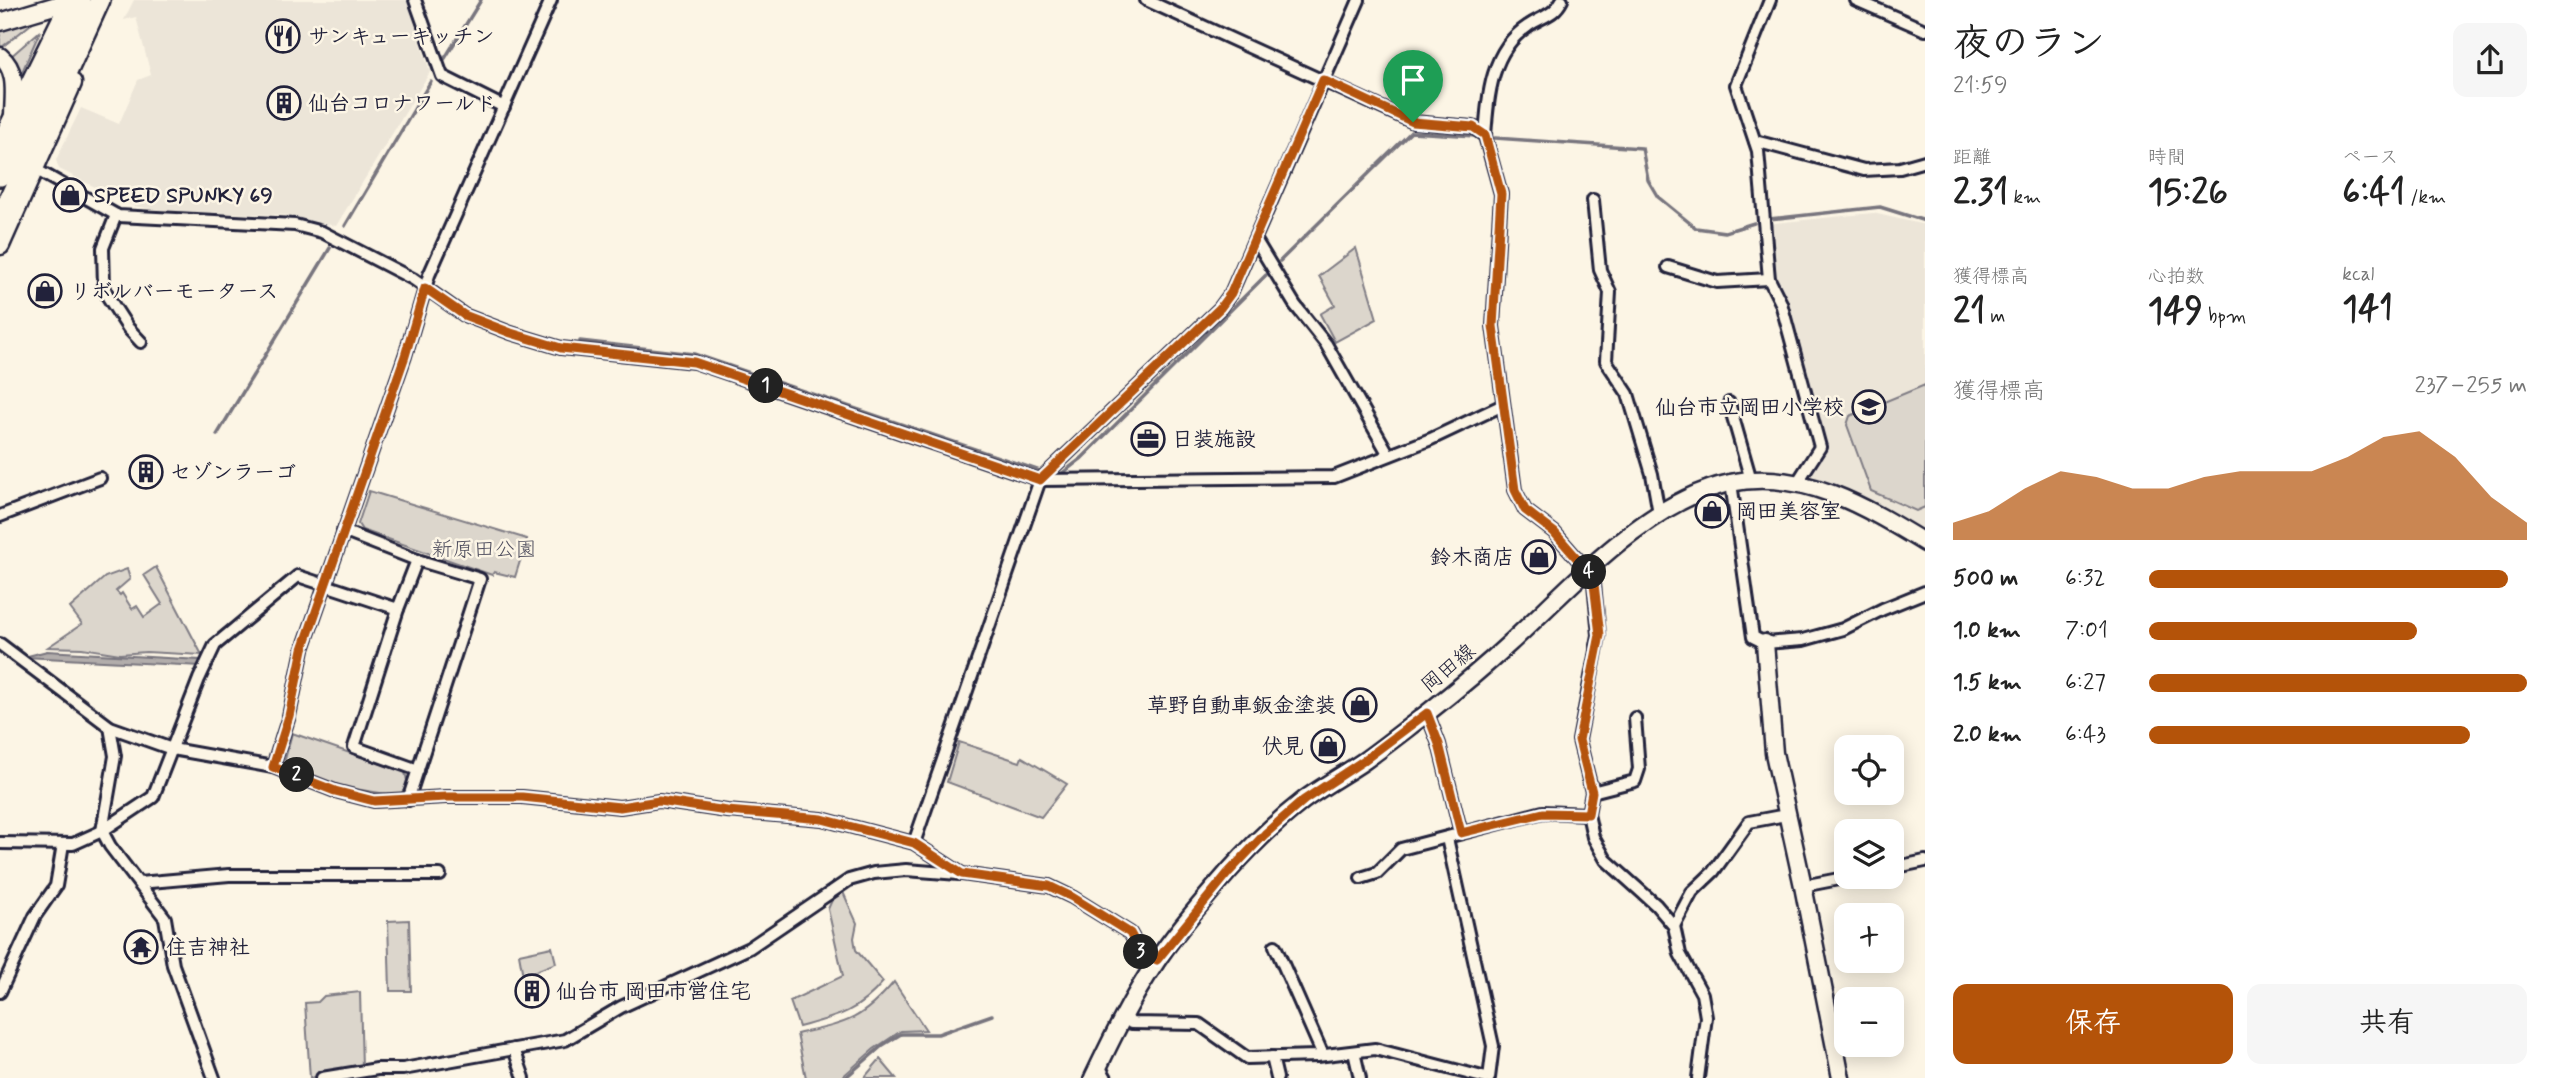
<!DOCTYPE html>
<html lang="ja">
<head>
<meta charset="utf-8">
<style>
  :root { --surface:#fff; --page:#f6f6f6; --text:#222; --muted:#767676; --accent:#b45309 }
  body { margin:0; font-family:Mynerve,"Klee One",sans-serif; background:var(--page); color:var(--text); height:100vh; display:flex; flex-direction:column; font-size:26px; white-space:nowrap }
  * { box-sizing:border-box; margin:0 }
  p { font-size:23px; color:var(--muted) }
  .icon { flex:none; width:38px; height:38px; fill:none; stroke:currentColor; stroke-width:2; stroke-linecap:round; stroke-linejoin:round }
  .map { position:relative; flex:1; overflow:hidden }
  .side { display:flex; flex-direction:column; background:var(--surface); width:630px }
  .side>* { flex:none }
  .tools { position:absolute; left:1834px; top:735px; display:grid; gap:14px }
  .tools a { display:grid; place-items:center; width:70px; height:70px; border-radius:14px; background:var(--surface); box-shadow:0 4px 18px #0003; font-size:35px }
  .pin { position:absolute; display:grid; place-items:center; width:60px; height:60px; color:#fff; margin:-72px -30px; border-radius:50% 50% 50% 0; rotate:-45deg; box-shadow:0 0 7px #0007 }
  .pin .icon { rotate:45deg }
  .km { position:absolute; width:35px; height:35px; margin:-18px; border-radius:50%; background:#222; color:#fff; font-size:19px; line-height:35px; text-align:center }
  .round { display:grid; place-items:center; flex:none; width:74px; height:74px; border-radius:14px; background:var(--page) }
  .headline { display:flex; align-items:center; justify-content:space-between; height:119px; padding:0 28px }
  h1 { font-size:38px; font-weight:700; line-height:52px }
  .metrics { display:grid; grid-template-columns:repeat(3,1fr); gap:10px; height:119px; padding:7px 28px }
  .metrics div { display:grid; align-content:center }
  .metrics b { font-size:35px; font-weight:700 }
  .metrics small { font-size:19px; font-weight:400 }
  .metrics p { font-size:19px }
  .chart { height:196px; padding:14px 28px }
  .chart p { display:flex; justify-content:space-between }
  .chart svg { width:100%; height:126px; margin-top:7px; fill:var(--accent); opacity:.7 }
  .action { display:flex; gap:14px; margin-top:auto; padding:14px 28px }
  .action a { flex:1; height:80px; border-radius:14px; background:var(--accent); color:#fff; font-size:28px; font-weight:700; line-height:80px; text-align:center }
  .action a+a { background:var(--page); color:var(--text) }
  ul { padding:0 28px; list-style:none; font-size:23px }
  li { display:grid; grid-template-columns:112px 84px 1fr; align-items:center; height:52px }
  li i { height:18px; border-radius:9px; background:var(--accent) }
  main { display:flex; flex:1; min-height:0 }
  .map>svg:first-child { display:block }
</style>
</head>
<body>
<main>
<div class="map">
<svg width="1925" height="1078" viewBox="0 0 1925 1078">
  <rect width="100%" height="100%" fill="#fcf5e5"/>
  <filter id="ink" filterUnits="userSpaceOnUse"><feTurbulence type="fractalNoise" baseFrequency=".0143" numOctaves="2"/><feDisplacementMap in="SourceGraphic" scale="14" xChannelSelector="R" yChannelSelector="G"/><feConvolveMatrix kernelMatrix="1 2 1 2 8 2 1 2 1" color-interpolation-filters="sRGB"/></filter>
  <g filter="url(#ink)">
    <g fill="#ece5d8">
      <polygon points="134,0 407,0 430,72 336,226 284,215 165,211 133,206 59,169 56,160 81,108 119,124 138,80 151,75 136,17 124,20"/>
      <polygon points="1873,213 1925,225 1925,531 1841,486 1810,475 1808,468 1825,452 1786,299 1776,280 1766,224"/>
    </g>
    <g fill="#dcd6cc" stroke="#7f7c84" stroke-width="2">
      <polygon points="34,18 31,24 2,47 0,46 0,27"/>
      <polygon points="40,31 19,79 9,58"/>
      <polygon points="1356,248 1377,319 1335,342 1320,314 1335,305 1319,276"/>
      <polygon points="1925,385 1925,507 1916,511 1871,491 1847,425 1850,416"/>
      <polygon points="369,491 527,539 515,577 494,572 492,575 362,530 358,524"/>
      <polygon points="156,567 202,655 146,652 120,654 82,648 48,647 82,624 70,608 105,577 127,569 130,579 116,591 120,595 122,593 132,609 137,606 144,617 162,604 144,575"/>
      <polygon points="292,733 405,772 408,785 399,796 336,786 284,763"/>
      <polygon points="959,742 1020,762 1022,757 1067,784 1041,817 947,782"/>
      <path d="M843,892L857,923L854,938L856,950L883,982C857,1013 836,1017 799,1027L790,1001L843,976L828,909L832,900Z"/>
      <polygon points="409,920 411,991 390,991 388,921"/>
      <polygon points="552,947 556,963 523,976 519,954"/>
      <path d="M894,982L926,1030L901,1031L874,1049L841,1078H806L797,1034C846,1023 860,1022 894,982Z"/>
      <polygon points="360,992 362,1068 310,1078 305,1003 318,1002 324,996"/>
      <polygon points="880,1059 896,1078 864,1078"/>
    </g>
    <polygon fill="#b2adab" stroke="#78757e" stroke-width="2" points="47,651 200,660 201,666 24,657"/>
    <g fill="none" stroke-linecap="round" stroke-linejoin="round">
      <g stroke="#78757e" stroke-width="3.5">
        <polyline points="442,63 481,0"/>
        <polyline points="1495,138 1642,148 1648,180 1658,197 1696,228 1725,232 1754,223"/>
        <polyline points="1769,219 1880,207 1925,221"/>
        <polyline points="345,226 431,81"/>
        <polyline points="1280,261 1411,132 1475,136"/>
        <polyline points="580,341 694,354 1043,472"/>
        <polyline points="217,435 330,248"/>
        <polyline points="1060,475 1082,458 1266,275"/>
        <polyline points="845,1078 883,1045 901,1034 938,1034 992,1015"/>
      </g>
      <defs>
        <g id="street">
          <polyline points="415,0 442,76 504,107"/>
          <polyline points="1146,0 1413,122 1473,127 1485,136 1501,194 1493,326 1515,490 1525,510 1554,532 1588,571 1594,584 1599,635 1579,740 1592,792 1588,814 1593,837 1606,860 1656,905 1674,926 1680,954 1702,994 1706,1017 1698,1078"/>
          <polyline points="1770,0 1736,85 1758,151 1769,279 1781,303 1820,447 1797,483"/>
          <polyline points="1856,0 1925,30"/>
          <path d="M1485,136C1488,95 1491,50 1528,26C1542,16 1554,16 1562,0"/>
          <polyline points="1755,141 1864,170 1900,168 1925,161"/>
          <polyline points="35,169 118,216 295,225 322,232 413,279 464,315 511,333 561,348 694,362 1040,480 1334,477 1431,439 1503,405"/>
          <polyline points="1593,200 1600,270 1610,292 1606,361 1628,394 1652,474 1659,513"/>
          <polyline points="116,215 103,248 104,286 108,297 128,328 141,342"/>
          <polyline points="1255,239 1295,305 1326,344 1389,455"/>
          <polyline points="1668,267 1717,282 1769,279"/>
          <polyline points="1729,403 1751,480"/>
          <polyline points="1731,483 1753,637 1765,643 1803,640 1843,629 1883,609 1925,592"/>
          <polyline points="0,516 100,478"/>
          <polyline points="343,531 417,560 480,579 408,800"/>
          <polyline points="398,609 354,747 418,770"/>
          <polyline points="0,644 110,727 172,749 273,767 335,791 374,801 446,797 522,797 620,807 659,801 727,811 822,819 914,843 962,874 1049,886 1072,897 1130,933 1140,951 1157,960"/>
          <polyline points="1427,713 1439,744 1461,833"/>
          <polyline points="110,727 115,756 102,831 110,846 165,918 173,965 214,1078"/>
          <polyline points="273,767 289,716 303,649 405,356 429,275 551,0"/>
          <polyline points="1592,792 1635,781 1639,769 1635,718"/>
          <polyline points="1447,838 1493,1046 1489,1078"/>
          <polyline points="0,843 73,844 102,831 153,797 199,679 215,645 298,576 398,609 417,560"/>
          <polyline points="914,843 1040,480 1220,308 1231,293 1359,0"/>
          <polyline points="1892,868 1925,861"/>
          <polyline points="1361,878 1377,873 1401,849 1543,812 1588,814"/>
          <polyline points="139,883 229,875 440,875"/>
          <polyline points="1803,886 1849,877"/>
          <polyline points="1674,926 1692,892 1713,872 1749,822 1786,815"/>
          <polyline points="1275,946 1323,1055"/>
          <polyline points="0,992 35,916 56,886 63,844"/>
          <polyline points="1124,1014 1131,1023 1199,1024 1247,1058 1317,1056 1375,1049 1486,1078"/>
          <polyline points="514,1049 524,1078"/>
          <polyline points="1354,1052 1360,1078"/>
          <polyline points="1272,1057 1277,1078"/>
          <polyline points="1099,1066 1106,1078"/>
          <polyline points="322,1078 377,1069 403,1069 565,1040 621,1007 749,948 849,880 874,873 906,870 959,874"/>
        </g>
        <g id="secondary">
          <polyline points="0,22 74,0"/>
          <path d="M0,56C19,72 13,95 13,118"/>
          <polyline points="1765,643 1774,753 1803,886 1841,1078"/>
          <path d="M1093,1078C1112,1038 1131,999 1156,962C1174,934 1206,897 1228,872C1251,846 1277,821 1304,800C1323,786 1345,774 1364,761C1385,746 1405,730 1426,714C1454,692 1483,668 1510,643C1571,587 1646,501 1730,483C1802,468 1866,507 1925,543"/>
        </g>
        <g id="primary">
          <polyline points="0,145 71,0"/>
          <polyline points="0,245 72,83"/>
        </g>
        <g id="highway">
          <polyline points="0,176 80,0"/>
          <polyline points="0,219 100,0"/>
        </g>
      </defs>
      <use href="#street" stroke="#22223b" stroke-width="16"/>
      <use href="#secondary" stroke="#22223b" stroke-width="21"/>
      <use href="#primary" stroke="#22223b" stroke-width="23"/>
      <use href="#highway" stroke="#22223b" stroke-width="24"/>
      <use href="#street" stroke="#fcf5e5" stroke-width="10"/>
      <use href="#secondary" stroke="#fcf5e5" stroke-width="16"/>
      <use href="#primary" stroke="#fcf5e5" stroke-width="18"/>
      <use href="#highway" stroke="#fcf5e5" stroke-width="19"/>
    </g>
  </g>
  <g fill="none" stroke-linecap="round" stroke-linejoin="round" filter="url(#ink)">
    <defs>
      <polygon id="route" points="1323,80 1413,122 1473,127 1485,135 1501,194 1493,326 1515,490 1525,510 1554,532 1588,571 1594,584 1600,635 1579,740 1592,792 1588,814 1543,813 1461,833 1439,744 1427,713 1363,761 1304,800 1265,834 1228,873 1157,960 1140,951 1130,933 1072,897 1049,886 962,874 914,843 822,819 727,811 659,801 620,807 522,797 446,797 374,801 335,791 273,767 289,716 303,649 405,356 425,288 464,315 511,333 561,348 694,362 1040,480 1220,308 1231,293"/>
    </defs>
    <use href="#route" stroke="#fff" stroke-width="14"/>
    <use href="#route" stroke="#b45309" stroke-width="9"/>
  </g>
  <defs>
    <symbol id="restaurant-ring" viewBox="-11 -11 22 22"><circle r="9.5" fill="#fcf5e5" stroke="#22223b" stroke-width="1.5"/><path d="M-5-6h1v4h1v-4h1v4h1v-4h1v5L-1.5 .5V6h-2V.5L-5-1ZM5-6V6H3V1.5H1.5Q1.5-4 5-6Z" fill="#22223b"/></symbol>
    <symbol id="building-ring" viewBox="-11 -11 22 22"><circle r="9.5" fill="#fcf5e5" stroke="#22223b" stroke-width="1.5"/><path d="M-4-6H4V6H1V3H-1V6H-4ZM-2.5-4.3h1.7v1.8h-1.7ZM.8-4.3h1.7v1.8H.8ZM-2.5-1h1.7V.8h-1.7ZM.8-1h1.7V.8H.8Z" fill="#22223b"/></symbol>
    <symbol id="shop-ring" viewBox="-11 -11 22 22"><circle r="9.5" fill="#fcf5e5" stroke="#22223b" stroke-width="1.5"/><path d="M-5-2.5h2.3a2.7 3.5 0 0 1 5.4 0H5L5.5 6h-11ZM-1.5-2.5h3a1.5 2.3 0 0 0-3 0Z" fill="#22223b"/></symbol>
    <symbol id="school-ring" viewBox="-11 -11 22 22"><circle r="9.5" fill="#fcf5e5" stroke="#22223b" stroke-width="1.5"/><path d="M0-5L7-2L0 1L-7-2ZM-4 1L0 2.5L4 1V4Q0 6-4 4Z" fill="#22223b"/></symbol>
    <symbol id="office-ring" viewBox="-11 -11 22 22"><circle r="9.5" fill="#fcf5e5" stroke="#22223b" stroke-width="1.5"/><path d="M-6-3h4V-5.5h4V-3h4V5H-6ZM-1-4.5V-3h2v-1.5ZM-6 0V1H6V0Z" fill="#22223b"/></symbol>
    <symbol id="temple-ring" viewBox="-11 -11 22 22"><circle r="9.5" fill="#fcf5e5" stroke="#22223b" stroke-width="1.5"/><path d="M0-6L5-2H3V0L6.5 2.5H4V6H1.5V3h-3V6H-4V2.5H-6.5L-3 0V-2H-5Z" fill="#22223b"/></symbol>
  </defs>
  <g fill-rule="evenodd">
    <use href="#restaurant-ring" x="264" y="17" width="38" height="38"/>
    <use href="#building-ring" x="265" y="84" width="38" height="38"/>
    <use href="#shop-ring" x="51" y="176" width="38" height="38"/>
    <use href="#shop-ring" x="26" y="272" width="38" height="38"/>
    <use href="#school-ring" x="1850" y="388" width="38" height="38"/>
    <use href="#office-ring" x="1129" y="420" width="38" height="38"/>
    <use href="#building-ring" x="127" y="453" width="38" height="38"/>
    <use href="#shop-ring" x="1693" y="492" width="38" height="38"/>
    <use href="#shop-ring" x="1520" y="538" width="38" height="38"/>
    <use href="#shop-ring" x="1341" y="686" width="38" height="38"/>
    <use href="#shop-ring" x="1309" y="727" width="38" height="38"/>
    <use href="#temple-ring" x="122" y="928" width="38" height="38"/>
    <use href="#building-ring" x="513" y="972" width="38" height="38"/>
  </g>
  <g text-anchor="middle" stroke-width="5" stroke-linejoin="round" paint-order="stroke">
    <g font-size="21" font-weight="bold" fill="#22223b" stroke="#fcf5e5" text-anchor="start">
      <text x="308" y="43">サンキューキッチン</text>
      <text x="308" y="110">仙台コロナワールド</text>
      <text x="94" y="202">SPEED SPUNKY 69</text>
      <text x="70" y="298">リボルバーモータース</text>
      <text x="1844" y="414" text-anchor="end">仙台市立岡田小学校</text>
      <text x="1172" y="446">日装施設</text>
      <text x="170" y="479">セゾンラーゴ</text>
      <text x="1736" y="518">岡田美容室</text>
      <text x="1514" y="564" text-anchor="end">鈴木商店</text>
      <text x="1336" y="712" text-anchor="end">草野自動車鈑金塗装</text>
      <text x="1304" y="753" text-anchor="end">伏見</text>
      <text x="166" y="954">住吉神社</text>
      <text x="556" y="998">仙台市 岡田市営住宅</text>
    </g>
    <g font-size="21" fill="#504f5f" stroke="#fcf5e5">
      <text x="484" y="556">新原田公園</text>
    </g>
    <g font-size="21" fill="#22223b" stroke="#fcf5e5">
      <text transform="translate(1448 668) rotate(-40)" y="7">岡田線</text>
    </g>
  </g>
</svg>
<div class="tools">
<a><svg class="icon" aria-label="locate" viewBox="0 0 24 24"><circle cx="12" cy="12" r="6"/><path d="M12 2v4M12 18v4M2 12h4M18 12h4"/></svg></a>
<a><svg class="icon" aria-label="layers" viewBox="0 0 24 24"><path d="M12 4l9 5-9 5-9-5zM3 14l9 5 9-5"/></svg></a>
<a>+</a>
<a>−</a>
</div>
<div class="pin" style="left:1413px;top:122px;background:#1e9e55"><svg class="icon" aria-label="arrive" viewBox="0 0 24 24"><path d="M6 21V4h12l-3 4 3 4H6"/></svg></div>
<b class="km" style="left:766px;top:386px">1</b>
<b class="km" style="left:297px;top:775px">2</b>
<b class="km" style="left:1141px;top:952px">3</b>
<b class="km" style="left:1589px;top:572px">4</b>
</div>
<section class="side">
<div class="headline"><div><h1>夜のラン</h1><p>21:59</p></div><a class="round"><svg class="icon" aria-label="share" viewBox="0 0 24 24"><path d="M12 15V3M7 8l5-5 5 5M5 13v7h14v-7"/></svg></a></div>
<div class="metrics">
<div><p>距離</p><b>2.31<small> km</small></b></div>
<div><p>時間</p><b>15:26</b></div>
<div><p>ペース</p><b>6:41<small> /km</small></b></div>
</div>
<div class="metrics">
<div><p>獲得標高</p><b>21<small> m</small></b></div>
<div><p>心拍数</p><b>149<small> bpm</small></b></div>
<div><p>kcal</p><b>141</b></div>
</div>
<div class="chart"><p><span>獲得標高</span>237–255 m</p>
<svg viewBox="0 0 160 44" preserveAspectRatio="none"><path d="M0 44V38L10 34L20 26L30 20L40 22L50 26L60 26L70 22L80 20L90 20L100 20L110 15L120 8L130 6L140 15L150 29L160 38V44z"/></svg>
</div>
<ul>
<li><b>500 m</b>6:32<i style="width:95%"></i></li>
<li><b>1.0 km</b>7:01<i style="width:71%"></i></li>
<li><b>1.5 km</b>6:27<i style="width:100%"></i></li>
<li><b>2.0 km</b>6:43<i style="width:85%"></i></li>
</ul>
<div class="action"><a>保存</a><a>共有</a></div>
</section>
</main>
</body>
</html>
